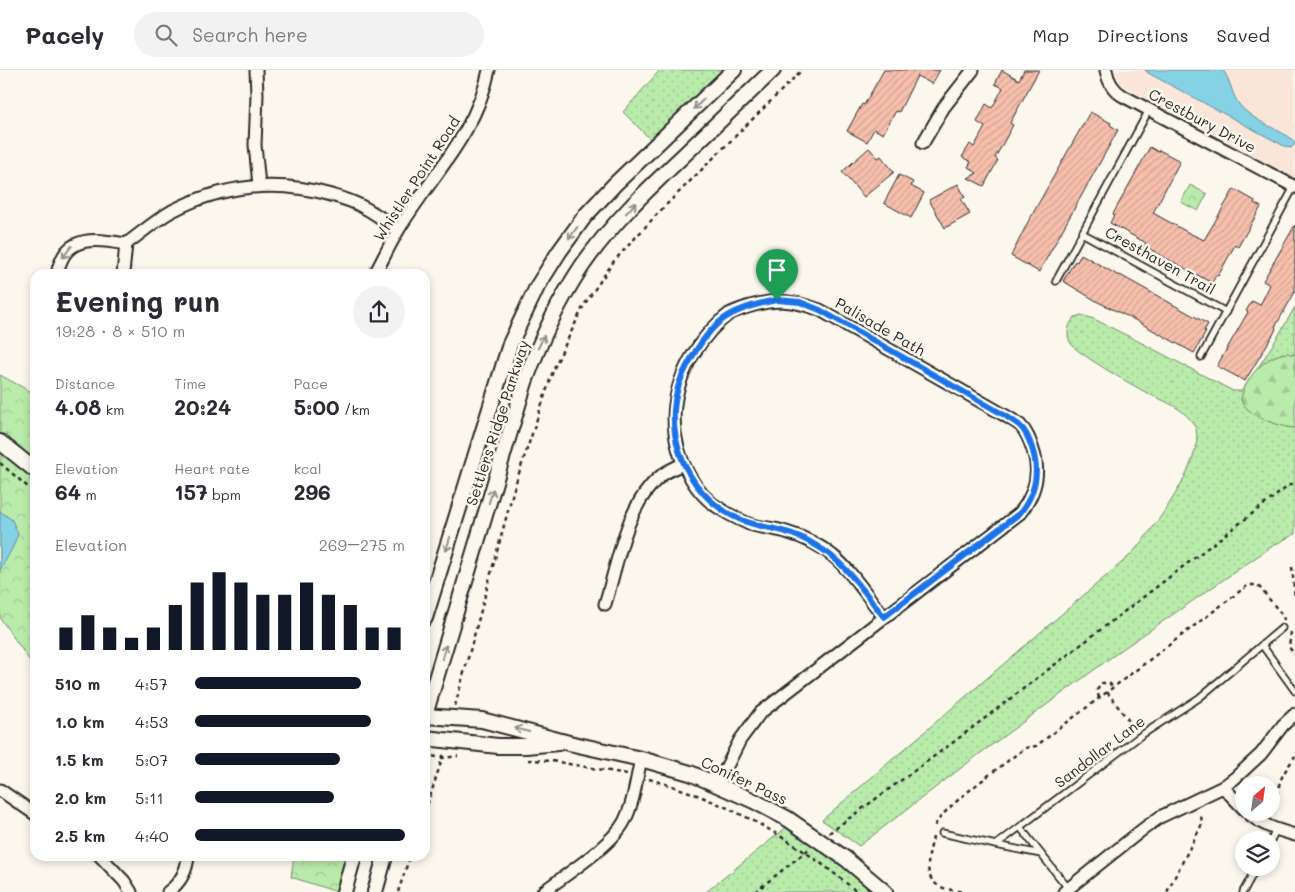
<!DOCTYPE html>
<html lang="en">
<head>
<meta charset="utf-8">
<style>
  :root { --surface:#fff; --page:#f2f2f3; --text:#2b2b33; --muted:#7c7c81; --line:#e1e1e2; --accent:#111827 }
  body { margin:0; font-family:Mali,sans-serif; background:var(--page); color:var(--text); height:100vh; display:flex; flex-direction:column; font-size:19px; white-space:nowrap }
  * { box-sizing:border-box; margin:0 }
  p { font-size:16px; color:var(--muted) }
  .icon { flex:none; width:28px; height:28px; fill:none; stroke:currentColor; stroke-width:2; stroke-linecap:round; stroke-linejoin:round }
  .map { position:relative; flex:1; overflow:hidden }
  .side { position:absolute; left:30px; top:199px; width:400px; height:592px; display:flex; flex-direction:column; background:var(--surface); border-radius:15px; box-shadow:0 2px 8px #0003 }
  .side>* { flex:none }
  .needle { width:32px; rotate:29deg }
  .tools { position:absolute; left:1235px; top:706px; display:grid; gap:10px }
  .tools a { display:grid; place-items:center; width:45px; height:45px; border-radius:50%; background:var(--surface); box-shadow:0 2px 8px #0003; font-size:25px }
  .pin { position:absolute; display:grid; place-items:center; width:42px; height:42px; color:#fff; margin:-51px -21px; border-radius:50% 50% 50% 0; rotate:-45deg; box-shadow:0 0 5px #0007 }
  .pin .icon { rotate:45deg }
  .round { display:grid; place-items:center; flex:none; width:52px; height:52px; border-radius:26px; background:var(--page) }
  .overview { display:flex; align-items:center; justify-content:space-between; height:85px; padding:0 25px }
  h1 { font-size:28px; font-weight:800; line-height:38px }
  .stats { display:grid; grid-template-columns:repeat(3,1fr); gap:8px; height:85px; padding:5px 25px }
  .stats div { display:grid; align-content:center }
  .stats b { font-size:21px; font-weight:800 }
  .stats small { font-size:14px; font-weight:400 }
  .stats p { font-size:14px }
  .chart { height:140px; padding:10px 25px }
  .chart p { display:flex; justify-content:space-between }
  .chart svg { width:100%; height:90px; margin-top:5px; stroke:var(--accent); stroke-width:6 }
  ul { padding:0 25px; list-style:none; font-size:16px }
  li { display:grid; grid-template-columns:80px 60px 1fr; align-items:center; height:38px }
  li i { height:12px; border-radius:6px; background:var(--accent) }
  header { display:flex; align-items:center; gap:30px; box-sizing:border-box; height:70px; padding:0 25px; background:var(--surface); border-bottom:1px solid var(--line) }
  header strong { font-size:24px }
  nav { display:flex; gap:28px; margin-inline-start:auto; font-size:18px }
  .search { width:350px; height:45px; background:var(--page); display:flex; align-items:center; gap:12px; box-sizing:border-box; padding:0 18px; border-radius:28px; color:var(--muted); font-size:19px }
  .map>svg:first-child { display:block }
</style>
</head>
<body>
<header>
<strong>Pacely</strong>
<div class="search"><svg class="icon" aria-label="search" viewBox="0 0 24 24"><circle cx="10" cy="10" r="6"/><path d="M15 15l6 6"/></svg>Search here</div>
<nav><a>Map</a><a>Directions</a><a>Saved</a></nav>
</header>
<div class="map">
<svg width="1295" height="822" viewBox="0 0 1295 822">
  <defs>
    <pattern id="grass-dots" width="8" height="8" patternUnits="userSpaceOnUse" patternTransform="scale(1.25)"><rect width="8" height="8" fill="#b9ebab"/><path d="M2 2h.1M6 6h.1" fill="none" stroke="#9fca93" stroke-width="1.8" stroke-linecap="round"/></pattern>
    <pattern id="forest-firs" width="22" height="20" patternUnits="userSpaceOnUse" patternTransform="scale(1.25)"><rect width="22" height="20" fill="#b9ebab"/><path d="M5 1l3.5 6h-7zM16 11l3.5 6h-7z" fill="#9fca93"/></pattern>
    <pattern id="park-crowns" width="20" height="18" patternUnits="userSpaceOnUse" patternTransform="scale(1.25)"><rect width="20" height="18" fill="#b9ebab"/><path d="M2 6a3 3 0 1 1 6 0M12 15a3 3 0 1 1 6 0" fill="none" stroke="#9fca93"/></pattern>
    <pattern id="building-hatch" width="6" height="6" patternUnits="userSpaceOnUse" patternTransform="scale(1.25)"><rect width="6" height="6" fill="#f7bfac"/><path d="M-1 1l2-2M0 6l6-6M5 7l2-2" fill="none" stroke="#d4a494"/></pattern>
  </defs>
  <rect width="100%" height="100%" fill="#fbf7ec"/>
  <filter id="ink" filterUnits="userSpaceOnUse"><feTurbulence type="fractalNoise" baseFrequency=".02" numOctaves="2"/><feDisplacementMap in="SourceGraphic" scale="10" xChannelSelector="R" yChannelSelector="G"/><feConvolveMatrix kernelMatrix="1 2 1 2 8 2 1 2 1" color-interpolation-filters="sRGB"/></filter>
  <g filter="url(#ink)">
    <polygon fill="#fae6d9" points="1115,0 1295,0 1295,108 1130,20 1120,13"/>
    <g fill="url(#grass-dots)" stroke="#728b6b">
      <polygon points="660,0 734,0 656,75 623,42"/>
      <path d="M1295,237V285C1276,279 1263,293 1252,307L1277,268Z"/>
      <path d="M1081,245L1094,249L1136,270L1233,321H1241L1249,311L1241,329C1245,345 1280,358 1295,357V464L1274,475L1124,578L978,685L859,776L822,750L1127,488C1149,467 1208,387 1195,357C1192,350 1185,344 1180,340C1171,333 1159,329 1149,324C1129,313 1109,302 1090,289C1083,284 1074,279 1070,272C1066,263 1068,254 1075,247Z"/>
      <polygon points="793,752 885,822 706,822"/>
    </g>
    <path fill="url(#forest-firs)" stroke="#728b6b" d="M1287,283L1295,285V357L1293,358C1278,356 1245,345 1241,329C1245,308 1265,285 1287,283Z"/>
    <g fill="url(#park-crowns)" stroke="#728b6b">
      <polygon points="1190,115 1207,124 1198,141 1181,132"/>
      <polygon points="0,305 35,324 35,598 0,548"/>
      <polygon points="294,786 354,786 344,822 337,822 291,807"/>
    </g>
    <g fill="#86d2e5" stroke="#628f9b">
      <path d="M1145,0H1223C1234,16 1230,29 1248,43C1261,54 1285,62 1295,72L1294,75L1291,78L1286,77L1148,3Z"/>
      <polygon points="0,441 12,450 18,464 12,479 0,500"/>
    </g>
    <g fill="url(#building-hatch)" stroke="#2b2b2b">
      <polygon points="884,0 940,0 932,14 917,6 899,42 896,41 883,64 874,59 867,72 847,61 862,34 864,35"/>
      <polygon points="1002,0 1019,10 1024,0 1039,0 1010,53 1013,55 995,88 998,90 984,116 968,108 977,103 968,97 971,92 962,87 970,74 974,77 985,57 977,52 986,34 992,38 1003,18 995,14"/>
      <polygon points="1090,42 1111,53 1110,55 1118,60 1039,202 1011,186 1028,152"/>
      <polygon points="1150,77 1158,82 1159,80 1180,91 1153,143 1189,163 1204,170 1234,119 1255,131 1254,133 1261,137 1238,177 1235,175 1218,206 1216,205 1212,213 1144,176 1146,173 1110,153 1114,145 1113,144"/>
      <polygon points="869,78 878,88 881,86 894,102 864,127 842,102"/>
      <polygon points="899,105 913,112 911,116 924,123 911,148 884,133"/>
      <polygon points="958,114 965,127 961,129 970,144 945,158 929,130"/>
      <polygon points="1295,155 1295,222 1275,257 1276,258 1274,263 1245,311 1217,296 1248,242 1246,241 1252,231 1260,235 1270,215 1263,211"/>
      <polygon points="1081,184 1119,206 1120,205 1208,254 1204,261 1206,262 1194,283 1133,249 1098,232 1063,211 1075,191 1077,192"/>
    </g>
    <g fill="none" stroke-linecap="round" stroke-linejoin="round">
      <defs>
        <g id="service">
          <polyline points="1082,163 1226,242"/>
          <polyline points="1056,211 1149,40"/>
          <polyline points="1201,287 1294,117"/>
          <polyline points="1262,575 1295,621"/>
          <polyline points="1020,757 1041,784"/>
          <polyline points="942,763 996,775 1140,666 1199,628 1282,558"/>
          <polyline points="1271,770 1276,760"/>
          <polyline points="996,775 1041,784 1068,818"/>
          <polyline points="1243,822 1256,798"/>
        </g>
        <g id="minor">
          <polyline points="256,0 257,25 255,75 259,115"/>
          <path d="M1106,0C1108,12 1113,20 1123,26L1295,117"/>
          <polyline points="923,73 944,37 973,0"/>
          <path d="M126,174C141,163 156,150 172,141C222,115 277,109 331,125C342,128 353,131 363,137C375,143 387,152 398,160"/>
          <path d="M58,204C57,198 60,194 62,189C73,164 104,170 126,174L123,204"/>
          <path d="M375,204C383,189 390,174 399,159C432,105 476,64 489,0"/>
          <path d="M605,534C618,493 626,433 662,405C669,400 676,397 683,394"/>
          <path d="M718,714L740,670L760,643L1020,443C1035,424 1041,403 1033,380C1030,371 1027,362 1020,355C1016,352 1011,349 1006,346L820,240C793,230 775,228 747,237C741,239 735,241 729,244C714,255 704,267 694,283C670,321 667,365 689,405C696,418 708,432 722,440C730,445 740,450 749,454C761,458 774,458 786,462C803,467 820,475 833,486C851,500 869,529 884,547"/>
          <polyline points="1223,717 1244,739"/>
          <polyline points="0,720 35,744"/>
          <path d="M1247,742C1261,755 1277,760 1295,765"/>
          <polyline points="100,786 124,811 131,822"/>
          <path d="M168,822C180,813 187,801 188,786"/>
          <path d="M543,822C565,805 611,776 624,752C634,733 636,710 641,689"/>
          <polyline points="1064,822 1142,760 1160,747 1223,717 1235,708 1261,684 1283,655 1295,644"/>
        </g>
        <g id="tertiary">
          <polyline points="0,372 35,400"/>
          <polyline points="425,548 510,274 537,217 559,182 585,146 615,114 734,0"/>
          <path d="M425,645L525,312C540,271 558,232 582,196C611,154 648,119 685,84C714,56 744,28 773,0"/>
          <polyline points="425,646 482,650 569,673 641,689 690,703 754,731 788,749 846,789 885,822"/>
          <polyline points="425,668 498,676 526,676 558,673"/>
          <polyline points="344,822 354,786"/>
          <polyline points="375,822 385,786"/>
        </g>
      </defs>
      <use href="#service" stroke="#2b2b2b" stroke-width="9"/>
      <use href="#minor" stroke="#2b2b2b" stroke-width="15"/>
      <use href="#tertiary" stroke="#2b2b2b" stroke-width="18"/>
      <g stroke="#2b2b2b" stroke-width="2.5" stroke-dasharray="4 4" stroke-linecap="butt">
        <polyline points="0,393 35,423"/>
        <polyline points="1292,497 1295,527"/>
        <polyline points="1291,562 1289,577 1295,585"/>
        <polyline points="1107,622 1135,659"/>
        <polyline points="1099,628 1097,620 1102,613 1109,613 1113,617"/>
        <polyline points="455,636 515,415 554,298 584,235 614,191 659,142 802,0"/>
        <polyline points="425,685 443,688 458,686"/>
        <polyline points="528,690 552,691 627,704"/>
        <path d="M649,709C727,731 795,769 857,822"/>
        <path d="M1273,740C1278,732 1276,725 1279,716C1281,705 1289,696 1295,686"/>
        <polyline points="425,742 444,683"/>
        <path d="M935,756C940,739 1007,692 1025,678L1036,676L1248,515H1257L1261,519L1283,546L1284,550"/>
        <polyline points="829,763 955,671 1295,411"/>
        <path d="M933,767C930,782 921,806 939,816C946,820 955,820 963,822"/>
        <polyline points="398,822 410,786"/>
        <polyline points="755,822 809,779"/>
        <polyline points="1167,822 1200,758 1202,754 1201,745"/>
      </g>
      <use href="#service" stroke="#fbf7ec" stroke-width="5.5"/>
      <use href="#minor" stroke="#fbf7ec" stroke-width="11"/>
      <use href="#tertiary" stroke="#fbf7ec" stroke-width="14"/>
    </g>
    <defs><path id="oneway-shaft" d="M-6 0H5M1.5-3L5.5 0L1.5 3" fill="none" stroke-width="1.6" stroke-linecap="round" stroke-linejoin="round" transform="scale(1.25)"/></defs>
    <g stroke="#93918c">
      <use href="#oneway-shaft" transform="translate(699 34) rotate(136)"/>
      <use href="#oneway-shaft" transform="translate(631 138) rotate(-47)"/>
      <use href="#oneway-shaft" transform="translate(573 163) rotate(126)"/>
      <use href="#oneway-shaft" transform="translate(67 182) rotate(128)"/>
      <use href="#oneway-shaft" transform="translate(541 272) rotate(-65)"/>
      <use href="#oneway-shaft" transform="translate(491 426) rotate(-73)"/>
      <use href="#oneway-shaft" transform="translate(448 474) rotate(107)"/>
      <use href="#oneway-shaft" transform="translate(444 582) rotate(-73)"/>
      <use href="#oneway-shaft" transform="translate(522 660) rotate(-165)"/>
    </g>
  </g>
  <g fill="none" stroke-linecap="round" stroke-linejoin="round" filter="url(#ink)">
    <defs>
      <path id="route" d="M777,230L800,232L820,240L1006,346C1010,349 1015,352 1019,355C1026,361 1029,369 1032,378C1040,402 1036,423 1020,443L884,547C864,522 845,492 817,476C807,470 797,465 786,462C770,457 754,456 739,449C682,424 656,351 687,296C711,252 727,239 777,230Z"/>
    </defs>
    <use href="#route" stroke="#fff" stroke-width="10"/>
    <use href="#route" stroke="#1a73e8" stroke-width="6"/>
  </g>
  <g text-anchor="middle" stroke-width="5" stroke-linejoin="round" paint-order="stroke">
    <g font-size="15" fill="#2b2b2b" stroke="#fbf7ec">
      <text transform="translate(1202 51) rotate(28)" y="5">Crestbury Drive</text>
      <text transform="translate(417 109) rotate(-57)" y="5">Whistler Point Road</text>
      <text transform="translate(1160 191) rotate(29)" y="5">Cresthaven Trail</text>
      <text transform="translate(880 257) rotate(30)" y="5">Palisade Path</text>
      <text transform="translate(498 353) rotate(-72)" y="5">Settlers Ridge Parkway</text>
      <text transform="translate(1100 682) rotate(-37)" y="5">Sandollar Lane</text>
      <text transform="translate(744 711) rotate(25)" y="5">Conifer Pass</text>
    </g>
  </g>
</svg>
<div class="tools">
<a><svg class="needle" viewBox="-14 -14 28 28"><path d="M0-13l5 13h-10z" fill="#e53935"/><path d="M0 13l5-13h-10z" fill="#7c7c81"/></svg></a>
<a><svg class="icon" aria-label="layers" viewBox="0 0 24 24"><path d="M12 4l9 5-9 5-9-5zM3 14l9 5 9-5"/></svg></a>
</div>
<div class="pin" style="left:777px;top:230px;background:#1e9e55"><svg class="icon" aria-label="arrive" viewBox="0 0 24 24"><path d="M6 21V4h12l-3 4 3 4H6"/></svg></div>
<section class="side">
<div class="overview"><div><h1>Evening run</h1><p>19:28 · 8 × 510 m</p></div><a class="round"><svg class="icon" aria-label="share" viewBox="0 0 24 24"><path d="M12 15V3M7 8l5-5 5 5M5 13v7h14v-7"/></svg></a></div>
<div class="stats">
<div><p>Distance</p><b>4.08<small> km</small></b></div>
<div><p>Time</p><b>20:24</b></div>
<div><p>Pace</p><b>5:00<small> /km</small></b></div>
</div>
<div class="stats">
<div><p>Elevation</p><b>64<small> m</small></b></div>
<div><p>Heart rate</p><b>157<small> bpm</small></b></div>
<div><p>kcal</p><b>296</b></div>
</div>
<div class="chart"><p><span>Elevation</span>269–275 m</p>
<svg viewBox="0 0 160 44" preserveAspectRatio="none"><path d="M5 44V33M15 44V27M25 44V33M35 44V38M45 44V33M55 44V22M65 44V11M75 44V6M85 44V11M95 44V17M105 44V17M115 44V11M125 44V17M135 44V22M145 44V33M155 44V33"/></svg>
</div>
<ul>
<li><b>510 m</b>4:57<i style="width:79%"></i></li>
<li><b>1.0 km</b>4:53<i style="width:84%"></i></li>
<li><b>1.5 km</b>5:07<i style="width:69%"></i></li>
<li><b>2.0 km</b>5:11<i style="width:66%"></i></li>
<li><b>2.5 km</b>4:40<i style="width:100%"></i></li>
</ul>
</section>
</div>
</body>
</html>
